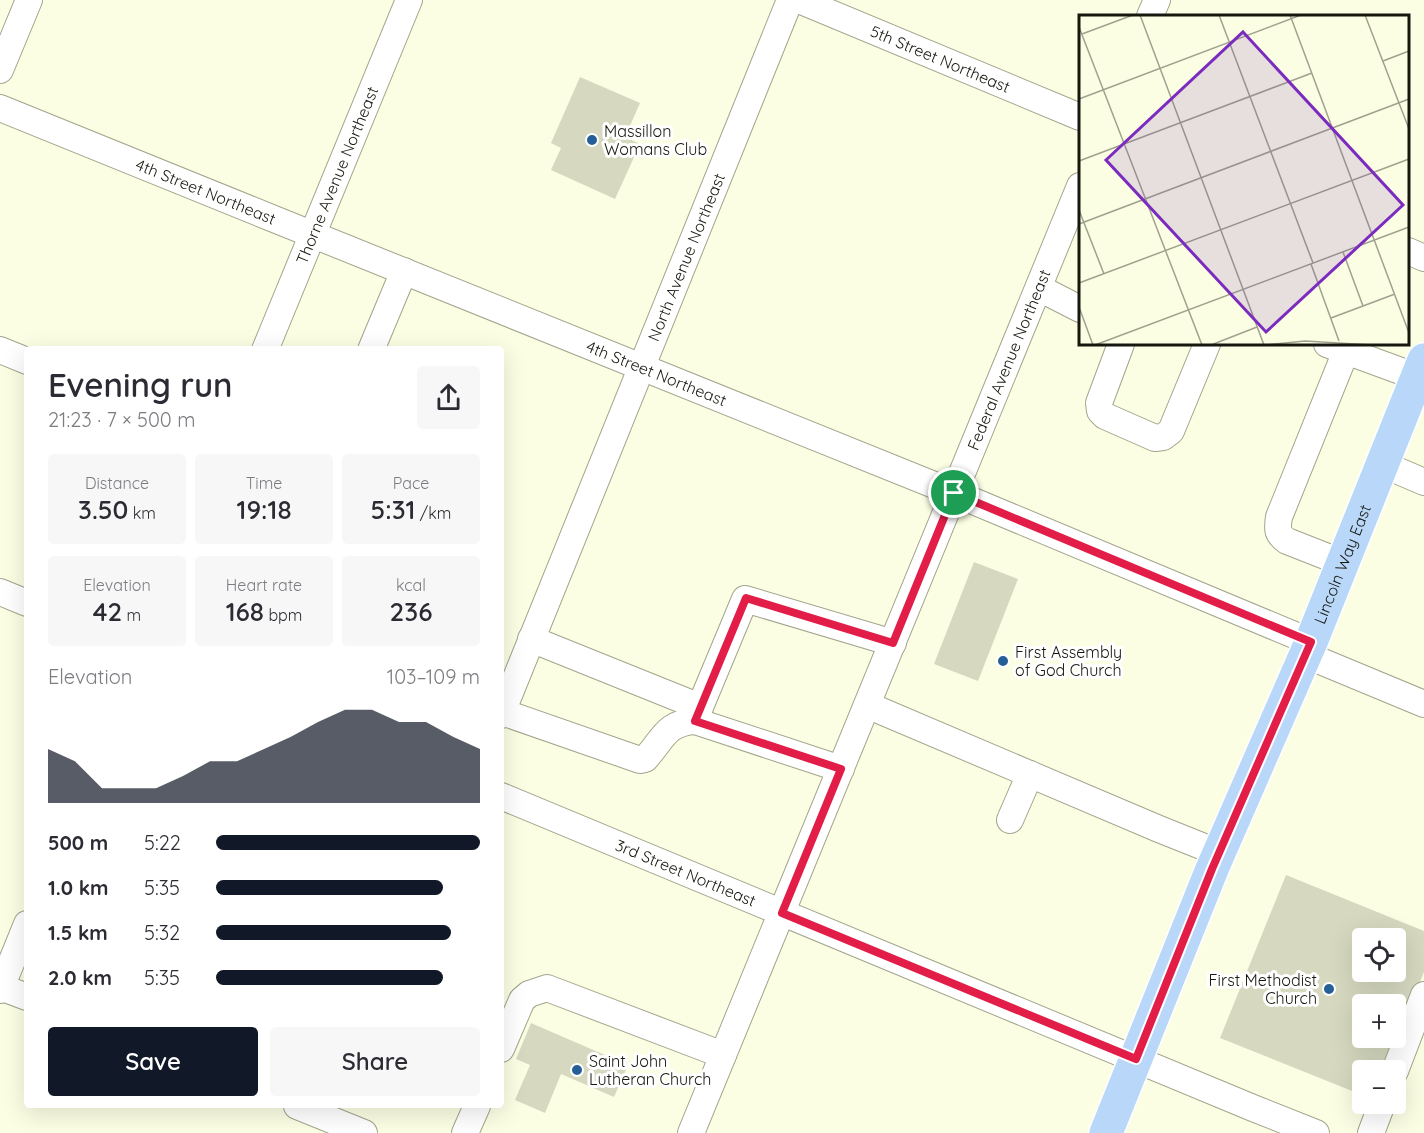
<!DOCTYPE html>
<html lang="en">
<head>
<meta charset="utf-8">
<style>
  :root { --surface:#fff; --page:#f7f7f7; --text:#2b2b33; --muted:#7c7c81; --accent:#111827 }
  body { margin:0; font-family:Quicksand,sans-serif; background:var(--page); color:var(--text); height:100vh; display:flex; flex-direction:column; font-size:22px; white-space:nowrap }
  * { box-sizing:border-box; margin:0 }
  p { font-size:20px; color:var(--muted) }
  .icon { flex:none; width:33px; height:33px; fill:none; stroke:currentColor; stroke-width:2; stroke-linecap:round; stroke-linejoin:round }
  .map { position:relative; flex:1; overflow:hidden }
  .drawer { position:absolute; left:24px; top:346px; width:480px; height:762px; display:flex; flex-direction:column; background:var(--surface); border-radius:6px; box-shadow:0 6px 24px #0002 }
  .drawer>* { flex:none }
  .fabs { position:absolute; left:1352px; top:928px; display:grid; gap:12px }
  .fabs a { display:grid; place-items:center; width:54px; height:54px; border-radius:6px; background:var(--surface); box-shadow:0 6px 24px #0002; font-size:30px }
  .pin { position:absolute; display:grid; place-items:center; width:51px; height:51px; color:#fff; margin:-26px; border:3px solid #fff; border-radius:50%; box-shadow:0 2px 6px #0007 }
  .round { display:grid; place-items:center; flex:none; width:63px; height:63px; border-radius:6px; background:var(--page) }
  .summary { display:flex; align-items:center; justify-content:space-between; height:102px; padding:0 24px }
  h1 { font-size:33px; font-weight:600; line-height:45px }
  .figures { display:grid; grid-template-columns:repeat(3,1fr); gap:9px; height:102px; padding:6px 24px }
  .figures div { display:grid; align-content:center; border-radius:6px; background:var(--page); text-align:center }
  .figures b { font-size:26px; font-weight:600 }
  .figures small { font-size:16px; font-weight:400 }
  .figures p { font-size:16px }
  .chart { height:168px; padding:12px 24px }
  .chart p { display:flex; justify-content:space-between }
  .chart svg { width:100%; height:108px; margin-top:6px; fill:var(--accent); opacity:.7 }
  .action { display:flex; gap:12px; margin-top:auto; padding:12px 24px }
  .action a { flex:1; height:69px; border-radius:6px; background:var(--accent); color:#fff; font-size:24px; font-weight:600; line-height:69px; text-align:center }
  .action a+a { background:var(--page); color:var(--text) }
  ul { padding:0 24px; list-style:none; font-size:20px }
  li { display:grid; grid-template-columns:96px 72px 1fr; align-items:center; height:45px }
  li i { height:15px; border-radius:8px; background:var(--accent) }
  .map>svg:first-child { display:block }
</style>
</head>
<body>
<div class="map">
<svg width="1424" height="1133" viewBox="0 0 1424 1133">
  <rect width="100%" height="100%" fill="#fbfee3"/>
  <g fill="#d6d9bf" fill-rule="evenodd">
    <polygon points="580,77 640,103 625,137 640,144 615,199 551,170 561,148 551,143"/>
    <polygon points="974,562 1018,579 978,681 934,664"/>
    <path d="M1286,875L1424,931V972L1384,1071H1362V1095L1220,1038ZM1362,939H1395V972H1362ZM1362,1005H1395V1038H1362Z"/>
    <polygon points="531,1023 628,1065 614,1097 561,1074 545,1113 515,1100 530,1065 516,1059"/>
  </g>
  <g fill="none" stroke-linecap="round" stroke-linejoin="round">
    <defs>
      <g id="minor">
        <path id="s1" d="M799,0L1080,117"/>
        <polyline points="1150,16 1157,0"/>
        <polyline points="0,70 29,0"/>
        <path id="s2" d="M0,108L274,219L954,493L1311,642"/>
        <polyline points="1408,251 1424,258"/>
        <polyline points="1039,288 1080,309"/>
        <polyline points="1121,344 1099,403 1100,411 1105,416 1155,438 1163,437 1171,431 1207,344"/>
        <polyline points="1327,344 1417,377"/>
        <polyline points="0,350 27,361"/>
        <path id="s3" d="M265,350L409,0"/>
        <polyline points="371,350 404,271"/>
        <polyline points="1382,464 1424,482"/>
        <path d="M1343,563L1287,541C1277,534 1277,530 1279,517L1346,351"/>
        <polyline points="0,592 27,603"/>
        <polyline points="531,639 700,707"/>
        <polyline points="1306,655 1424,704"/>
        <polyline points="867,705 1159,829 1219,853"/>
        <path d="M502,712L640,760L645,759C663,740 665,723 695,721"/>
        <path id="s4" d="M501,715L790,0"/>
        <polyline points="841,769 695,721 700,707 745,599 893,643"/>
        <path id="s5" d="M501,796L1253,1108L1316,1133"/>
        <polyline points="1010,820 1030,774"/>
        <polyline points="0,987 27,997"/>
        <polyline points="0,990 27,924"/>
        <polyline points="501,1049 522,1000 529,994 547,988 723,1055"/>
        <polyline points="1395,1071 1424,995"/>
        <polyline points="297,1106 364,1133"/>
        <polyline points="465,1133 477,1106"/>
        <path id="s6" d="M691,1133L1080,186"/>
        <polyline points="1371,1133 1382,1104"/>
      </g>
      <g id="major">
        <path id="s7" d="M1106,1133L1212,869L1311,642L1424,360"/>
      </g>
    </defs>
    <use href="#minor" stroke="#a2a58c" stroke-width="28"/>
    <use href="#major" stroke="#fff" stroke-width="36"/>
    <use href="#minor" stroke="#fff" stroke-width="26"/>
    <use href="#major" stroke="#b9d7f8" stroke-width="33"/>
  </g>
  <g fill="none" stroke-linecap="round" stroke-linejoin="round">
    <defs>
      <polygon id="route" points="954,493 1311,642 1212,869 1136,1059 782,913 841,769 695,721 746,598 893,643"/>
    </defs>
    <use href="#route" stroke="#fff" stroke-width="12"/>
    <use href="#route" stroke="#e11d48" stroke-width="8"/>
  </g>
  <g fill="#265f97" stroke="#fff" stroke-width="2">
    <circle cx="592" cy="140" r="6"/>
    <circle cx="1003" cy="661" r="6"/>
    <circle cx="1329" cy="989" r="6"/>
    <circle cx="577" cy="1070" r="6"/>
  </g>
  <g text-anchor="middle" stroke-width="6" stroke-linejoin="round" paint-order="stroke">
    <g font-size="16" fill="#16170e" stroke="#fff">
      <text dy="6" stroke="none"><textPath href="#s1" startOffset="153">5th Street Northeast</textPath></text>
      <text dy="6" stroke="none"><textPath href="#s3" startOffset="189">Thorne Avenue Northeast</textPath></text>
      <text dy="6" stroke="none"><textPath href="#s2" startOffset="222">4th Street Northeast</textPath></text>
      <text dy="6" stroke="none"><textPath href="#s4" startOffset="494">North Avenue Northeast</textPath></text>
      <text dy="6" stroke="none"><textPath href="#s6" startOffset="836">Federal Avenue Northeast</textPath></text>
      <text dy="6" stroke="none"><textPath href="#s2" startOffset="708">4th Street Northeast</textPath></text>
      <text dy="6" stroke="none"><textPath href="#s7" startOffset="616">Lincoln Way East</textPath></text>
      <text dy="6" stroke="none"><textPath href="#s5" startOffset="200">3rd Street Northeast</textPath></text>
    </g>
    <g font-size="16" fill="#16170e" stroke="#fff" text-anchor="start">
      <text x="604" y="137">Massillon<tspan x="604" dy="18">Womans Club</tspan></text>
      <text x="1015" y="658">First Assembly<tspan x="1015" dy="18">of God Church</tspan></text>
      <text x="1317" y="986" text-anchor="end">First Methodist<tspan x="1317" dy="18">Church</tspan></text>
      <text x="589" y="1067">Saint John<tspan x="589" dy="18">Lutheran Church</tspan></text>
    </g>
  </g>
  <g transform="translate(1079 15)">
    <rect width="330" height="330" fill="#fbfee3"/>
    <path fill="none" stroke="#9fa28e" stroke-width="1.5" d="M61,0L185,330M140,0L234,248M211,0L330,318M286,0L330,114M0,12L123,330M3,19L54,0M304,46L330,36M0,84L222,0M0,146L233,58M0,195L25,259M0,209L330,84M264,237L284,291M232,249L260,326M0,268L330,144M0,292L14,330M252,303L316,279M16,330L330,212M132,330L178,312M186,330L226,326L293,330"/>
    <path fill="#7b2cbf" fill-opacity="0.15" stroke="#7b2cbf" stroke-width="3" d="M164,17L324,190L187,317L27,145Z"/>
    <rect width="330" height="330" fill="none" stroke="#16170e" stroke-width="3"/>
  </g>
</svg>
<div class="fabs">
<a><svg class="icon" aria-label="locate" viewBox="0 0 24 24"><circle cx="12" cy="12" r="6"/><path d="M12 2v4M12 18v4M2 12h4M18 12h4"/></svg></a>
<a>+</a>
<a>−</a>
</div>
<div class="pin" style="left:954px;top:493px;background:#1e9e55"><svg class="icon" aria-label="arrive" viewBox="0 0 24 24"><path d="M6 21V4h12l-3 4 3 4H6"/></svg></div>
<section class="drawer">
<div class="summary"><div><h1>Evening run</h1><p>21:23 · 7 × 500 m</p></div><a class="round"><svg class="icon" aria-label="share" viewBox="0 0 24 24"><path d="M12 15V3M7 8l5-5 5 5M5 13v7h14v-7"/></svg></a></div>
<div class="figures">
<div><p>Distance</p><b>3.50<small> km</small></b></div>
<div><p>Time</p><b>19:18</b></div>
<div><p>Pace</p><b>5:31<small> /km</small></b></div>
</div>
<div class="figures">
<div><p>Elevation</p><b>42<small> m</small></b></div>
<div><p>Heart rate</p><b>168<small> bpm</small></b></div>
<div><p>kcal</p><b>236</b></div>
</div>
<div class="chart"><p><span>Elevation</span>103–109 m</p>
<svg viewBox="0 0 160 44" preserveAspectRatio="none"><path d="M0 44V22L10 27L20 38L30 38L40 38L50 33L60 27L70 27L80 22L90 17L100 11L110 6L120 6L130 11L140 11L150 17L160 22V44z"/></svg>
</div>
<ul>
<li><b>500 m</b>5:22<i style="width:100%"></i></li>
<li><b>1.0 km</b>5:35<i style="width:86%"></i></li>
<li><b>1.5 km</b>5:32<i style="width:89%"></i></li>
<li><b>2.0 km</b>5:35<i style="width:86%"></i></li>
</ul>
<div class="action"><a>Save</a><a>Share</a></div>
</section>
</div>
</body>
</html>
